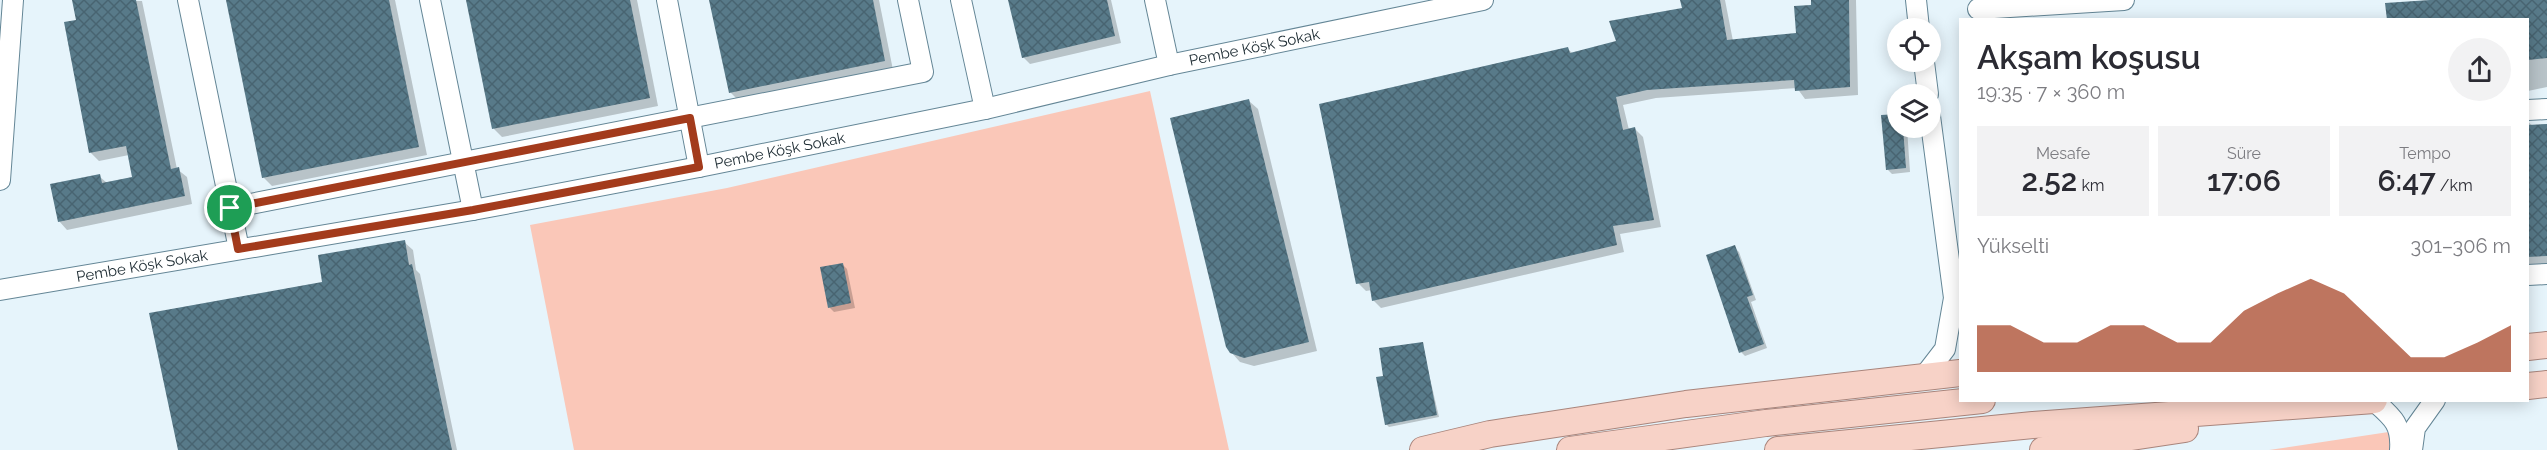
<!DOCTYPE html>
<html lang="tr">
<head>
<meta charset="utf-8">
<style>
  :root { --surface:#fff; --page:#f2f2f3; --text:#2b2b33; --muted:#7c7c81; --accent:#a33b1c }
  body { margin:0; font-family:Raleway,sans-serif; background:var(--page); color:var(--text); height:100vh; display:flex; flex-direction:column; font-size:22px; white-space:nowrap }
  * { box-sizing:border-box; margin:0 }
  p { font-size:20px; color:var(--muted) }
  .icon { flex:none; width:33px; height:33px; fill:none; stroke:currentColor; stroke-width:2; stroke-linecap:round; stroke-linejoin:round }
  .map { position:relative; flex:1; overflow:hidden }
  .sheet { position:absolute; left:1959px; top:18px; width:570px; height:384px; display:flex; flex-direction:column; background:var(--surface); border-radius:0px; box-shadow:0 3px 15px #0003 }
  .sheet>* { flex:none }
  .tools { position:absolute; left:1887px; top:18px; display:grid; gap:12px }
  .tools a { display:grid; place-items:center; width:54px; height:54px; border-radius:50%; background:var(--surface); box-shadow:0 3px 15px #0003; font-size:30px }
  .pin { position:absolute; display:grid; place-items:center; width:51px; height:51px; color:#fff; margin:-26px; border:3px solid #fff; border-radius:50%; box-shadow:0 2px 6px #0007 }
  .round { display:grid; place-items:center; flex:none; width:63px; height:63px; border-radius:32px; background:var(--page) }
  .overview { display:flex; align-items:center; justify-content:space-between; height:102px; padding:0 18px }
  h1 { font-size:33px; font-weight:600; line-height:45px }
  .figures { display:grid; grid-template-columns:repeat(3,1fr); gap:9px; height:102px; padding:6px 18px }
  .figures div { display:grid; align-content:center; border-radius:0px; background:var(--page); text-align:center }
  .figures b { font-size:30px; font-weight:600 }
  .figures small { font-size:16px; font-weight:400 }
  .figures p { font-size:16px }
  .chart { height:168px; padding:12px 18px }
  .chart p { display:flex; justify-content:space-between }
  .chart svg { width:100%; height:108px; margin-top:6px; fill:var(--accent); opacity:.7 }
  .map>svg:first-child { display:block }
</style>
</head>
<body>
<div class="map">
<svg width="2547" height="450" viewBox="0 0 2547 450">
  <defs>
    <pattern id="building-cross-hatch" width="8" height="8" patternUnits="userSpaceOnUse" patternTransform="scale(1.5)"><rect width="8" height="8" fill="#587a89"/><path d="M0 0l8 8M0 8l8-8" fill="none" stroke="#486471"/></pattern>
  </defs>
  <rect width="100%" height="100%" fill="#e6f4fb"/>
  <g fill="#fac7b8">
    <polygon points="1150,91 1229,450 574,450 530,225 727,188"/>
    <polygon points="2415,428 2412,450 2269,450"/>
  </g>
  <g fill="#0003">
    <polygon points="74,0 142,1 177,169 187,177 192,204 67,230 59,221 99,176 107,183 134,178 129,155 99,161 90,152"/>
    <polygon points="227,0 395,0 427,155 272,186 263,177"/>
    <polygon points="468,0 637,0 658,106 502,137 494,129"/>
    <polygon points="711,0 879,0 893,70 739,101 730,92"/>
    <polygon points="1010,0 1111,0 1121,43 1030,64 1023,57"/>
    <polygon points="1681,0 1725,0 1733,41 1797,34 1813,6 1812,0 1856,0 1858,95 1805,99 1797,88 1656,98 1623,105 1629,130 1635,129 1643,137 1661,227 1620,234 1624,252 1381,308 1373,300 1372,290 1366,291 1358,283 1568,49 1573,54 1618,42 1683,9"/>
    <polygon points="2450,0 2547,0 2547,87 2528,91 2528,20"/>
    <polygon points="1249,101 1258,109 1317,351 1254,366 1240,362 1231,352"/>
    <polygon points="2528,122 2533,126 2547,125 2547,264 2528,265"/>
    <polygon points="1898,128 1907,128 1910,172 1892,174 1887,169"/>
    <polygon points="404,242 413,250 416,270 420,274 457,450 179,450 323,283"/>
    <polygon points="1734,247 1739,252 1756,300 1751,302 1767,348 1745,356 1741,352"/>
    <polygon points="842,264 847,269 855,308 834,312 829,307"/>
    <polygon points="1422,344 1439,417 1389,427 1386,424 1384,377"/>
  </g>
  <g fill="url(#building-cross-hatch)">
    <polygon points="72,0 136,0 171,169 179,167 185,196 58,222 50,184 100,174 102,183 132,177 126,146 89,153 64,22 76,20"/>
    <polygon points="226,0 389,0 419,147 262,178"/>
    <polygon points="466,0 630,0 650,98 492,129"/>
    <polygon points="709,0 873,0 885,61 729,93"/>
    <polygon points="1008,0 1107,0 1115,36 1022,58"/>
    <polygon points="1680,0 1720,0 1727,40 1796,33 1794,6 1811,5 1811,0 1849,0 1850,87 1795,91 1794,80 1647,90 1616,97 1623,130 1635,127 1654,220 1613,226 1617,245 1372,301 1369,282 1356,284 1319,104 1568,47 1570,53 1616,41 1609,21 1682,8"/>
    <polygon points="2430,0 2547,0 2547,58 2528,60 2528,20 2387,20 2385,3"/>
    <polygon points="1249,99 1309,342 1244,358 1230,353 1226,347 1170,118"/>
    <polygon points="1898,114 1898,128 1903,128 1906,168 1886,170 1881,115"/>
    <polygon points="2547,124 2547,256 2528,257 2528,125"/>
    <polygon points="405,240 409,265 412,264 452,450 178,450 149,313 322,282 318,255"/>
    <polygon points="1735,245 1753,295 1747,297 1764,344 1739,353 1706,255"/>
    <polygon points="843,263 851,303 828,308 820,267"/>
    <polygon points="1423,342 1437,415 1385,425 1376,377 1383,376 1379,348"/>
  </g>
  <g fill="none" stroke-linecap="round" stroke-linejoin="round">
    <defs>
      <g id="minor">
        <polyline points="188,0 239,249"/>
        <polyline points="430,0 473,210"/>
        <polyline points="667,0 699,167"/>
        <polyline points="961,0 985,109"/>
        <polyline points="1155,0 1169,65"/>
        <polyline points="1916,0 1919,28"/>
        <polyline points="1978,9 2124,0"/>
        <polyline points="1924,62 1928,94"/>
        <polyline points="2528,110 2547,109"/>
        <polyline points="0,180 13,0"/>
        <polyline points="230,208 923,72 908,0"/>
        <polyline points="2528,275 2547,274"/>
        <path id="s1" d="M0,290L473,210L699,167L985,109L1169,65L1483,0"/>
        <polyline points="1925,375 1945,349 1954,298 1930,116"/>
        <path d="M2374,401C2392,417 2402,424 2400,450"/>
        <polyline points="2412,450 2415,428 2435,400"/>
      </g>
      <g id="major">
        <polyline points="2528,347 2547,345"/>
        <polyline points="2528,386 2547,384"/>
        <polyline points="1423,450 1490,434 1686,404 1960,373"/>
        <polyline points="1570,450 1766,423 1982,400"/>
        <polyline points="1778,450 2033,425 2374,400"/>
        <polyline points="2043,450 2185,429"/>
      </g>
    </defs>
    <use href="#minor" stroke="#648696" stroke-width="22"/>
    <use href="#major" stroke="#a9857c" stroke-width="28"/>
    <use href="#minor" stroke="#fff" stroke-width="20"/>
    <use href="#major" stroke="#f7d2c7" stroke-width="26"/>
  </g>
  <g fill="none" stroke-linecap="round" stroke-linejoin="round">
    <defs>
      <polygon id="route" points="690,118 699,167 473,210 238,249 230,208"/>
    </defs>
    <use href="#route" stroke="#fff" stroke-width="12"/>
    <use href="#route" stroke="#a33b1c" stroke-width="8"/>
  </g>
  <g text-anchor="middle" stroke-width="6" stroke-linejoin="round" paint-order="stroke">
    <g font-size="15" fill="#212f36" stroke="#fff">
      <text dy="5" stroke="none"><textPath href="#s1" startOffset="1278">Pembe Köşk Sokak</textPath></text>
      <text dy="5" stroke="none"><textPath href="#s1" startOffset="792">Pembe Köşk Sokak</textPath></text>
      <text dy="5" stroke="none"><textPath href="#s1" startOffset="144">Pembe Köşk Sokak</textPath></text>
    </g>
  </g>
</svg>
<div class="tools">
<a><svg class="icon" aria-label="locate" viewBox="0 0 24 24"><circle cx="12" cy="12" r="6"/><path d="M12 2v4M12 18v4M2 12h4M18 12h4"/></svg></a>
<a><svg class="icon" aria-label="layers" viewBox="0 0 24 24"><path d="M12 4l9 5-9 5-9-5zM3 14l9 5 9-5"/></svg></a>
</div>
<div class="pin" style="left:230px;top:208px;background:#1e9e55"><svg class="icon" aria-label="arrive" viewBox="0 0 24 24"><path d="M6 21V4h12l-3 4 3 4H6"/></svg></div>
<section class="sheet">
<div class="overview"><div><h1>Akşam koşusu</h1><p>19:35 · 7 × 360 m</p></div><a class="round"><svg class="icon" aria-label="share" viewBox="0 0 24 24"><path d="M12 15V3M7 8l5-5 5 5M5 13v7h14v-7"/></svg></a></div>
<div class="figures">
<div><p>Mesafe</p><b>2.52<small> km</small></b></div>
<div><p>Süre</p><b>17:06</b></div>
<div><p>Tempo</p><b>6:47<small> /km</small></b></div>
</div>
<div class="chart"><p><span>Yükselti</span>301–306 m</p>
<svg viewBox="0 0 160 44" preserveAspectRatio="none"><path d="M0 44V25L10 25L20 32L30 32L40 25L50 25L60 32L70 32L80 19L90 12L100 6L110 12L120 25L130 38L140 38L150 32L160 25V44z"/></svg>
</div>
</section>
</div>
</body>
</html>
